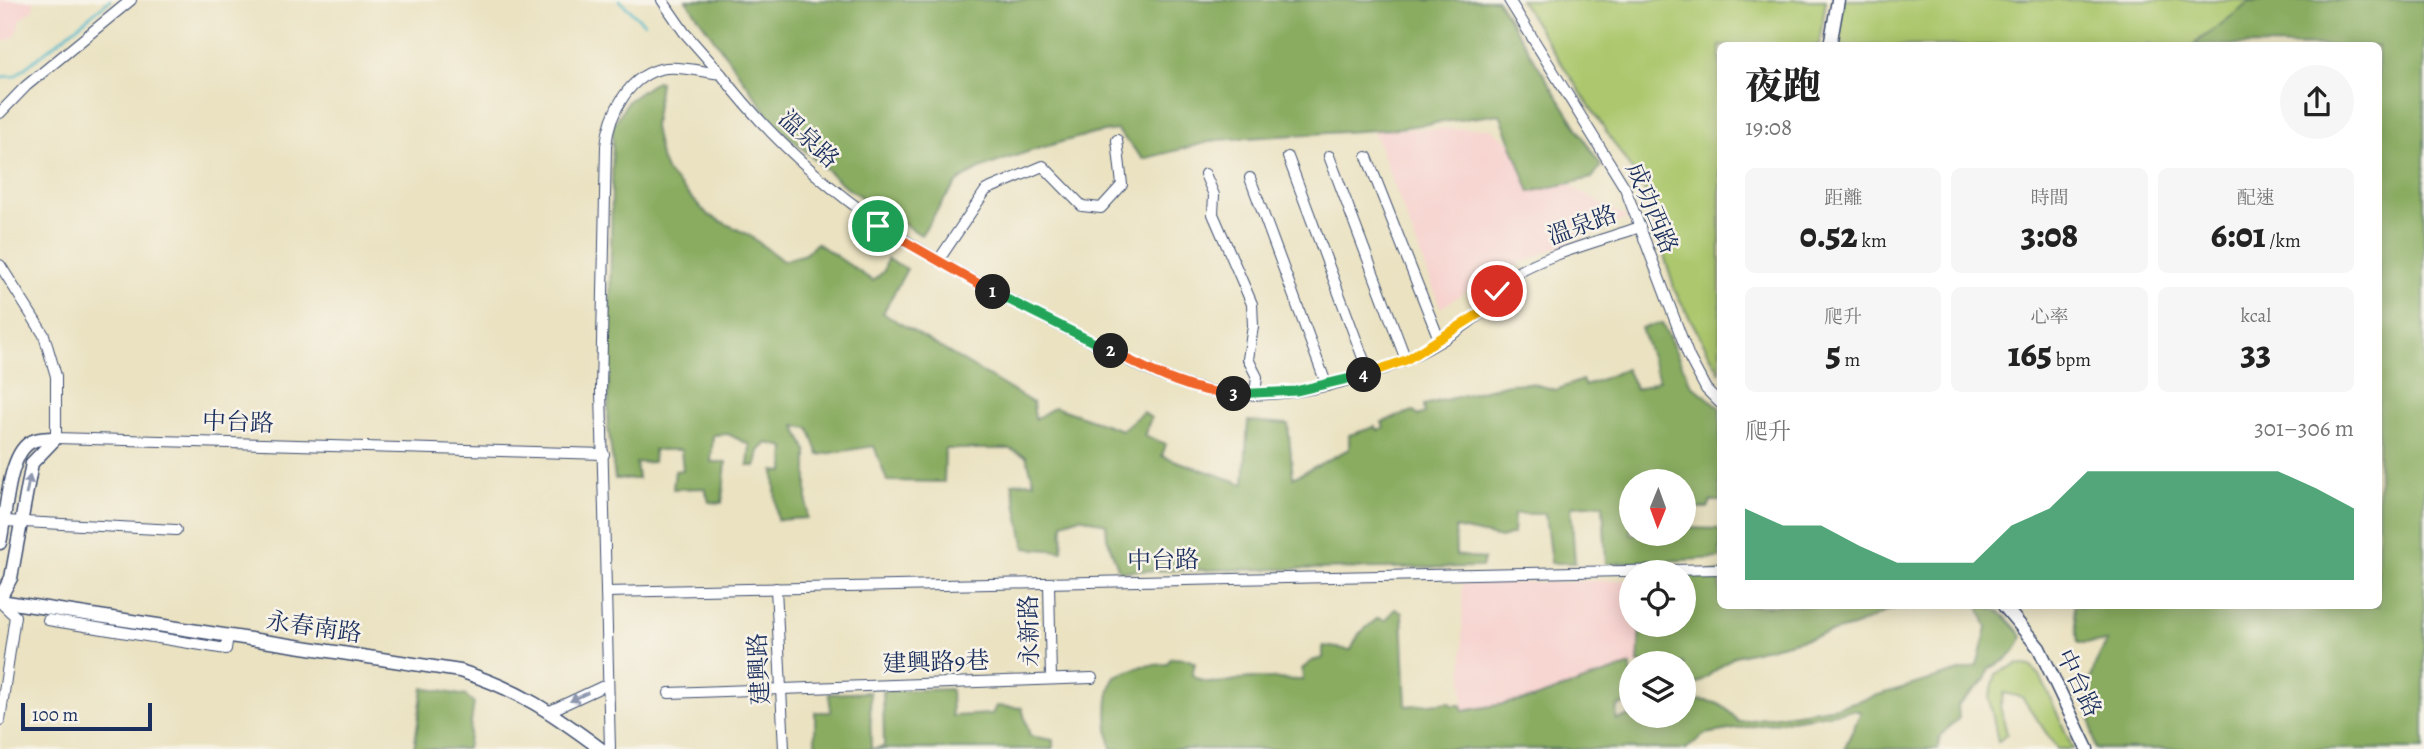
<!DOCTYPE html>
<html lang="zh-TW">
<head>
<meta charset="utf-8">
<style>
  :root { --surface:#fff; --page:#f6f6f6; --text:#222; --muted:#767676; --accent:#0b8043 }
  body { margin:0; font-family:Alegreya,"Noto Serif TC",serif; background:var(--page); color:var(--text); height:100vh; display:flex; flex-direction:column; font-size:26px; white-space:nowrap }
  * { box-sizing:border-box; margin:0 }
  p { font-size:23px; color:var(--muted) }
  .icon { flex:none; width:38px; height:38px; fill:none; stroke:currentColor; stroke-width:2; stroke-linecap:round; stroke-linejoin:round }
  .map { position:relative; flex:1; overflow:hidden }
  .sheet { position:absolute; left:1717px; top:42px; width:665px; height:567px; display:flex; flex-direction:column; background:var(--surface); border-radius:10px; box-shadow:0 4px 18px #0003 }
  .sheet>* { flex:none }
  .needle { width:46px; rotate:181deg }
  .fabs { position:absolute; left:1619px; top:469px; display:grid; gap:14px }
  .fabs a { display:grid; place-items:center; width:77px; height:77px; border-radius:50%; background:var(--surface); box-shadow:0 4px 18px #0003; font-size:35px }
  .scale { position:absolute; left:21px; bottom:18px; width:131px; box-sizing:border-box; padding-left:7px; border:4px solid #1b2f5e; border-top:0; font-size:19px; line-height:24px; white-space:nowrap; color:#1b2f5e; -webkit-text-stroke:5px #f7f3e8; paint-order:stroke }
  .pin { position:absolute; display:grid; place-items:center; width:60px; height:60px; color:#fff; margin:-30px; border:4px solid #fff; border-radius:50%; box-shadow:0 2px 7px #0007 }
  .km { position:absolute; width:35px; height:35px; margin:-18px; border-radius:50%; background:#222; color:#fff; font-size:19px; line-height:35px; text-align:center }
  .round { display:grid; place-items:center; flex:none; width:74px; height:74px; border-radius:37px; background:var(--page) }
  .overview { display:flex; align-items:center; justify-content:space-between; height:119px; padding:0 28px }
  h1 { font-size:38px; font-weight:800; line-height:52px }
  .metrics { display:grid; grid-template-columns:repeat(3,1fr); gap:10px; height:119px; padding:7px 28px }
  .metrics div { display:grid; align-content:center; border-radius:10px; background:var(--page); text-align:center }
  .metrics b { font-size:35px; font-weight:800 }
  .metrics small { font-size:19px; font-weight:400 }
  .metrics p { font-size:19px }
  .chart { height:196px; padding:14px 28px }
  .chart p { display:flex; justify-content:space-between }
  .chart svg { width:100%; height:126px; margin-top:7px; fill:var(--accent); opacity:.7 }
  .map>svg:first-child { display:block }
</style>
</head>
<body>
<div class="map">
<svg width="2424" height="749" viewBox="0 0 2424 749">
  <rect width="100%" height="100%" fill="#f7f3e8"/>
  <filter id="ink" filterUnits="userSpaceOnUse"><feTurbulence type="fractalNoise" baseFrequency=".0143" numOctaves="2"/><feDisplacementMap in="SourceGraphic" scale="14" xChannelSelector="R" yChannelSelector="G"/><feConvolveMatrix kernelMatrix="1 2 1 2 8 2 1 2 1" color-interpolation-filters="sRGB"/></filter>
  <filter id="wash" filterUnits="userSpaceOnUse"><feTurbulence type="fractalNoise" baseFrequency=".00686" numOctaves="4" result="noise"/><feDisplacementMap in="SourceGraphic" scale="28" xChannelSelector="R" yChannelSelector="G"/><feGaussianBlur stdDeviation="1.57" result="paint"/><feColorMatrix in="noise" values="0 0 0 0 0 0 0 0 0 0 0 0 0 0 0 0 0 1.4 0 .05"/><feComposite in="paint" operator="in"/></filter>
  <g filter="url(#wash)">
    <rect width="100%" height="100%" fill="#eae2c1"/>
    <g fill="#f7d0cd">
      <polygon points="0,0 34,0 33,9 21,19 16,36 0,43"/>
      <polygon points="1490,128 1571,186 1628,218 1483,279 1441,308 1373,130"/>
      <polygon points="1631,580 1631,625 1640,625 1639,663 1532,699 1463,711 1462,584"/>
    </g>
    <g fill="#acc76d" stroke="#647b66" stroke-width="2">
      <polygon points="1520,0 1826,0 1819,45 1720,46 1720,373 1675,291 1644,189"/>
      <polygon points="1834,0 2272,0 2201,37 2194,45 1828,46"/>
      <polygon points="2017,664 2030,666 2040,675 2073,749 2057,749 2022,697 2004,693 2000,706 2007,734 1998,742 1989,698 1996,674"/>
    </g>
    <g fill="#89ac60" stroke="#526e5f" stroke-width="2">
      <path d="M686,0H1497L1601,166L1592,178L1530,192L1500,114L1392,129L1217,140L1143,159L1117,130C1088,133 978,163 958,182C944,197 933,218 921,235L847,188L776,125Z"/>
      <path d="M2272,0H2424V749H2095C2088,705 2082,681 2107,642L2078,643L2074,606H2378V46L2194,45L2250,2Z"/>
      <polygon points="656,81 660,82 654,127 660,156 667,172 708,215 749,235 783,261 805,254 817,243 873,281 884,271 887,259 907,269 883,313 1033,403 1035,419 1055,407 1122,430 1143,412 1151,418 1144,436 1166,444 1162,456 1244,484 1248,421 1288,424 1293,478 1349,449 1349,435 1375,427 1378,430 1384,428 1382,422 1413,411 1418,416 1425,413 1424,405 1509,384 1530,383 1556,390 1582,380 1585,386 1626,369 1636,390 1659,380 1641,328 1662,323 1691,384 1720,408 1720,501 1711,501 1708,508 1684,508 1684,481 1631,481 1631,534 1684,534 1684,517 1685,528 1720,529 1720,558 1606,564 1603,504 1571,506 1575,563 1551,563 1545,514 1514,514 1513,534 1501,538 1455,528 1456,555 1484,559 1482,567 1119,571 1107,538 1106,524 1080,517 1063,523 1062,551 1025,548 1012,483 1034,482 1026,456 1010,449 945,449 944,482 887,481 874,446 819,455 809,428 795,426 807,451 807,518 777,520 774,471 784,472 785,447 767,443 759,451 756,466 748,466 750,445 728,434 713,435 711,462 726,462 722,503 709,502 705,488 673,489 675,471 683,470 681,450 654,450 653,462 636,463 638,479 615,479 608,427 613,126 628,101"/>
      <polygon points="1684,572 1720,572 1720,606 1898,606 1853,627 1735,656 1693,687 1684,687 1684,663 1638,663 1640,625 1684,625"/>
      <path d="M1979,606C2000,606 2009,621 2022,636C2017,655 2005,661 1989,669L1985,680L1958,705L1959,718L1940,736L1938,749H1844L1861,712L1853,710L1705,734L1686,749H1111C1107,728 1104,696 1115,676L1142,666L1167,664L1171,658L1187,659L1195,663L1192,675C1211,690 1231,679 1252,678C1268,678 1286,680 1303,680L1302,669L1312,661L1323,658V646L1351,650L1359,634L1378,618L1385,621L1395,609L1402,613L1406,706L1451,702V705H1461L1463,711L1532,699L1631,665V701L1617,707L1616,720L1631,715L1684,716V702C1707,698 1724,701 1738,722L1837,707L1977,666L1987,628Z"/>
      <polygon points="423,688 466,696 474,703 467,749 414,749"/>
      <polygon points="951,689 952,716 992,714 996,706 1022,708 1030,736 1053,740 1053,749 815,749 815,712 831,712 829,694 870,692 871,749 884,747 883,691"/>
    </g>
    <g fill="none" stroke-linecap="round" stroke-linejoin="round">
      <g stroke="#4cb7c9" stroke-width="2.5">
        <polyline points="619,0 644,23"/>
        <polyline points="0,77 15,76 110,0"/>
      </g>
    </g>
  </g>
  <g filter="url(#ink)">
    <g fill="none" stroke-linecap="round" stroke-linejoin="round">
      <defs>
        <g id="minor">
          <polyline points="662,0 684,32 721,74"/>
          <polyline points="1509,0 1625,188 1689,357 1706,389 1720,403"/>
          <polyline points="0,113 26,86 131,0"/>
          <polyline points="1329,156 1406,360"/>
          <polyline points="1288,157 1369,374"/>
          <polyline points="1367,157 1439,339"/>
          <polyline points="1205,174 1214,195 1213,214 1252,304 1253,326 1248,359 1257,377 1255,394"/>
          <polyline points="1250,178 1327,386"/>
          <polyline points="938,261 986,190 1043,166 1082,206 1101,208 1122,185 1117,140"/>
          <polyline points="0,265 44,335 56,376 56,438 604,454"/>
          <polyline points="5,521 176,530"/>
          <polyline points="1049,583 1051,679"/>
          <polyline points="776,588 784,749"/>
          <polyline points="606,592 1720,569"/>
          <polyline points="0,602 15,616 0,720"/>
          <polyline points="48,620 226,649 228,635"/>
          <polyline points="669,693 1092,678"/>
          <polyline points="550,711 608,684"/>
          <path d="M610,749L601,391L606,146C609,114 629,73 666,68C682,66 704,72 721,74C820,203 934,262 1076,334C1123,357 1171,387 1224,393C1273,399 1326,388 1372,373C1409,361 1450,338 1480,314C1492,304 1498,287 1511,277C1534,258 1609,238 1640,227"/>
        </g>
        <g id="tertiary">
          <polyline points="1830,46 1838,0"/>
          <path d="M0,543C6,518 7,458 29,443C36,438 48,438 56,438"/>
          <polyline points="0,598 11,578 32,463 56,438"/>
          <path d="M0,601L460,671C520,690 551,712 601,749"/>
          <polyline points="2004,606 2039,648 2087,749"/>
        </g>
      </defs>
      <use href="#minor" stroke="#3a4a6d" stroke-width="12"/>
      <use href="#tertiary" stroke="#3a4a6d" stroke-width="15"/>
      <use href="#minor" stroke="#fff" stroke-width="10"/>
      <use href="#tertiary" stroke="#fff" stroke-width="12"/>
    </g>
    <defs><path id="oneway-solid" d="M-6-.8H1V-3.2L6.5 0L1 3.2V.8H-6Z" transform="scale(1.75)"/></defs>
    <g fill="#8d97ae">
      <use href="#oneway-solid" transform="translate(28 485) rotate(-79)"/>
      <use href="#oneway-solid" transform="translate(579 697) rotate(155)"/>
    </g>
  </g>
  <g fill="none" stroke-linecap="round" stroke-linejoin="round" filter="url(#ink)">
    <defs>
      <polyline id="split-1" points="878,226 993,292"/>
      <polyline id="split-2" points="993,292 1111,351"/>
      <path id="split-3" d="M1111,351C1149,370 1191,393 1234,394"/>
      <polyline id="split-4" points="1234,394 1296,391 1364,375"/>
      <polyline id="split-5" points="1364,375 1406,360 1480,313"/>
      <polyline id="split-6" points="1480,313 1497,291"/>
    </defs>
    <use href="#split-1" stroke="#fff" stroke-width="14"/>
    <use href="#split-2" stroke="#fff" stroke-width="14"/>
    <use href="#split-3" stroke="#fff" stroke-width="14"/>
    <use href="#split-4" stroke="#fff" stroke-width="14"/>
    <use href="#split-5" stroke="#fff" stroke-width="14"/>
    <use href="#split-6" stroke="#fff" stroke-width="14"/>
    <use href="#split-1" stroke="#f0652b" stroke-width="9"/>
    <use href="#split-2" stroke="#22a559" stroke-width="9"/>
    <use href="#split-3" stroke="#f0652b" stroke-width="9"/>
    <use href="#split-4" stroke="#22a559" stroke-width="9"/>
    <use href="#split-5" stroke="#f5b400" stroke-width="9"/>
    <use href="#split-6" stroke="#f5b400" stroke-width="9"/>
  </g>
  <g text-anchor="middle" stroke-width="5" stroke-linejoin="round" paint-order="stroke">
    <g font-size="24" fill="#1b2f5e" stroke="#f7f3e8">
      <text transform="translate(809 139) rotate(43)" y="8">溫泉路</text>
      <text transform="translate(1652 208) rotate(67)" y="8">成功西路</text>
      <text transform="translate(1582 225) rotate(-20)" y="8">溫泉路</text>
      <text transform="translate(238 422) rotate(2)" y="8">中台路</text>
      <text transform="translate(1163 560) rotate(-1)" y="8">中台路</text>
      <text transform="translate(314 627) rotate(8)" y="8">永春南路</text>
      <text transform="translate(1029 631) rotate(-91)" y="8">永新路</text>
      <text transform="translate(936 662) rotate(-2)" y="8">建興路9巷</text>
      <text transform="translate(759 669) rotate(-93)" y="8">建興路</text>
      <text transform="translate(2079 683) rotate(64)" y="8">中台路</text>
    </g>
  </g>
</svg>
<div class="fabs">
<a><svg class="needle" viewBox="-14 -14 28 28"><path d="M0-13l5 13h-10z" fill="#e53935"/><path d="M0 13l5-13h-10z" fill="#767676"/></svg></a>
<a><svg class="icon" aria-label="locate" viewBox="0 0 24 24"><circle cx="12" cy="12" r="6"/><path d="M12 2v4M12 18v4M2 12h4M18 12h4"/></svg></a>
<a><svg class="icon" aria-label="layers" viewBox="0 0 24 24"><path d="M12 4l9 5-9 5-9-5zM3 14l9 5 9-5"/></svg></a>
</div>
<div class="scale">100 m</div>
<div class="pin" style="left:878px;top:226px;background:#1e9e55"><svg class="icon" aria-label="arrive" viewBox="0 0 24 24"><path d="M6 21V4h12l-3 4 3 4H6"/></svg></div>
<div class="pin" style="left:1497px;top:291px;background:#d93025"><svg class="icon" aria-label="check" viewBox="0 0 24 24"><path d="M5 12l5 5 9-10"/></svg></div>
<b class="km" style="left:993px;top:292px">1</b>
<b class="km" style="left:1111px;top:351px">2</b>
<b class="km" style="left:1234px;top:394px">3</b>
<b class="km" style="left:1364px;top:375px">4</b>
<section class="sheet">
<div class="overview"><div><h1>夜跑</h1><p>19:08</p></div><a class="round"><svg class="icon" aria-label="share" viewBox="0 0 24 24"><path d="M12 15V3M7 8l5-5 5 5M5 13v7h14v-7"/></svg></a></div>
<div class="metrics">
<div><p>距離</p><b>0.52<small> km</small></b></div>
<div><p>時間</p><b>3:08</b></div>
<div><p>配速</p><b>6:01<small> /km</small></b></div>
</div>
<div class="metrics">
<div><p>爬升</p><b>5<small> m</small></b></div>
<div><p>心率</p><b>165<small> bpm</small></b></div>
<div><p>kcal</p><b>33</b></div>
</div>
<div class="chart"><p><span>爬升</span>301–306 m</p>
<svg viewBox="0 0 160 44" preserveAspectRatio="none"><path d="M0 44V19L10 25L20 25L30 32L40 38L50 38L60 38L70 25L80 19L90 6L100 6L110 6L120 6L130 6L140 6L150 12L160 19V44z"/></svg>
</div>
</section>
</div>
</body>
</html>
